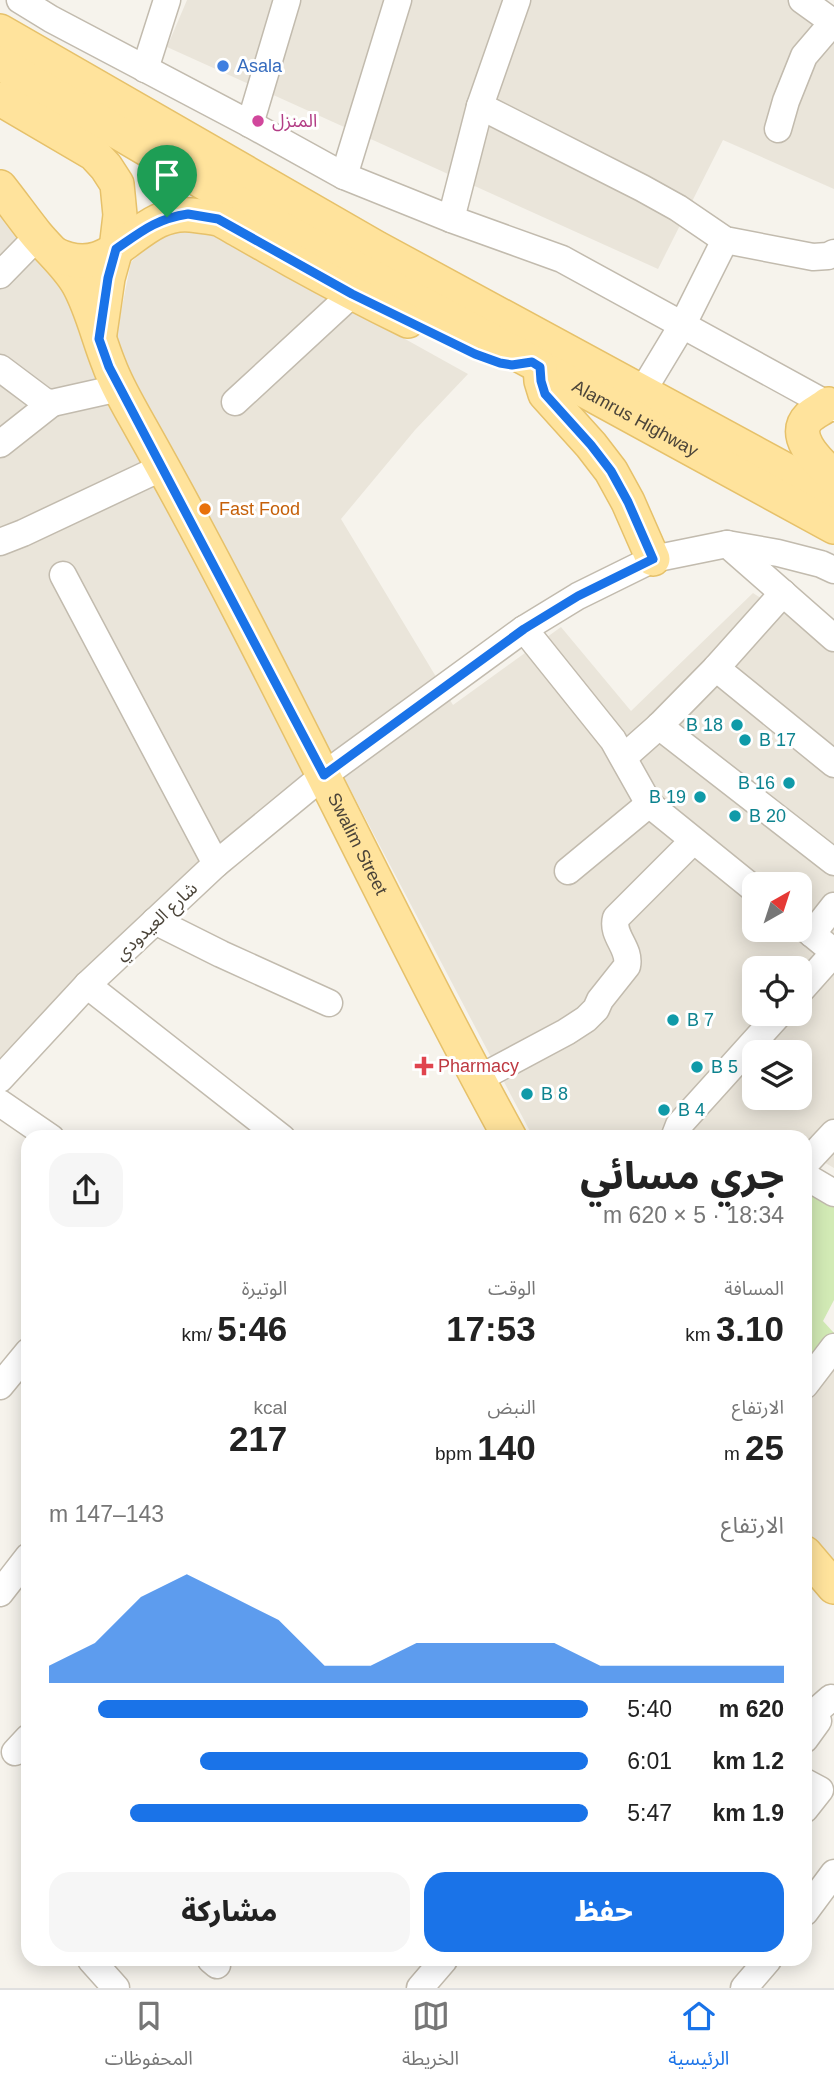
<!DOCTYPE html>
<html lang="ar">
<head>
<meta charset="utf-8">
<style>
  :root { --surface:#fff; --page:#f6f6f6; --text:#222; --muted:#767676; --line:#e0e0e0; --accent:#1a73e8 }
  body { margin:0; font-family:Helvetica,"Noto Sans Arabic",sans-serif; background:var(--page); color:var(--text); direction:rtl; height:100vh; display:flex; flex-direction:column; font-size:26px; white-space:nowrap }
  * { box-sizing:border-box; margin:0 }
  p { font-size:23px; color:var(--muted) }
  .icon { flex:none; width:38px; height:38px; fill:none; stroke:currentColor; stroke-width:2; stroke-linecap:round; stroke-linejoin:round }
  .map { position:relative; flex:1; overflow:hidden; direction:ltr }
  .details { position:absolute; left:21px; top:1130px; width:791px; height:836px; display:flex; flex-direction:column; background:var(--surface); border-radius:21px; box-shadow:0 4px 18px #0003; direction:rtl }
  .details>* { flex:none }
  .needle { width:46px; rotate:39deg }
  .buttons { position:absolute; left:742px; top:872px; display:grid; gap:14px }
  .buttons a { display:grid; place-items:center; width:70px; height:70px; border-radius:14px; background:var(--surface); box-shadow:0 4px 18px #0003; font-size:35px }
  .pin { position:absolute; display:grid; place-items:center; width:60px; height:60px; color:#fff; margin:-72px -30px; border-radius:50% 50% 50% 0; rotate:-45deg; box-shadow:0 0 7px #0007 }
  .pin .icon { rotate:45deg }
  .round { display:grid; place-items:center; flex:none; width:74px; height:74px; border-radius:21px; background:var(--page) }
  .summary { display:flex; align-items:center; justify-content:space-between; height:119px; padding:0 28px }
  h1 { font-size:38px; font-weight:800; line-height:52px }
  .stats { display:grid; grid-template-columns:repeat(3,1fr); gap:10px; height:119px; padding:7px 28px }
  .stats div { display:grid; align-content:center }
  .stats b { font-size:35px; font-weight:800 }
  .stats small { font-size:19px; font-weight:400 }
  .stats p { font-size:19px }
  .chart { height:196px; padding:14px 28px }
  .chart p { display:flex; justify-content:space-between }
  .chart svg { width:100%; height:126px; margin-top:7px; fill:var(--accent); opacity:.7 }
  .cta { display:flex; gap:14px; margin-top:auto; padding:14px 28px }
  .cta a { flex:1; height:80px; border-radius:21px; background:var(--accent); color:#fff; font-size:28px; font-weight:800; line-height:80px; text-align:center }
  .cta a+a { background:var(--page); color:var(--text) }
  ul { padding:0 28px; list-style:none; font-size:23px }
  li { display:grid; grid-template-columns:112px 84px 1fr; align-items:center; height:52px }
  li i { height:18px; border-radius:9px; background:var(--accent) }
  .dock { display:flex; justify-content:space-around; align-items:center; height:98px; border-top:2px solid var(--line); background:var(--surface); font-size:19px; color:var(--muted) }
  .dock a { display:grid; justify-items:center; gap:4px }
  .dock .active { color:var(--accent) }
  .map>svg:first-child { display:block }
</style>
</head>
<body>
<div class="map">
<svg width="834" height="1988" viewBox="0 0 834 1988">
  <rect width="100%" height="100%" fill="#f6f3ec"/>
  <g fill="#eae5da" fill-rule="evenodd">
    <polygon points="187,0 792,0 834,31 834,189 723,140 658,269 167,47"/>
    <polygon points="0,189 70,278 320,776 0,1076"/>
    <path d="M209,230L468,374L415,430L341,519L453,705L561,627L631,711L753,593L834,646V1168L805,1151V1138L533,1137L115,342L131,262L164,233ZM754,884H800V929H754ZM754,968H800V1013H754ZM754,1052H800V1097H754Z"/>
    <polygon points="834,1345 834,1572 805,1536 805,1375"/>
  </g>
  <polygon fill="#d2eab5" points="805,1190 834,1206 834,1300 823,1321 834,1333 834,1337 805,1376"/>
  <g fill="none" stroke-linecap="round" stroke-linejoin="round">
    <defs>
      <g id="minor">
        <polyline points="20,0 51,19 250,124 344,176 451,219 562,259 834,408"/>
        <polyline points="802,0 834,23"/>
        <polyline points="145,69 167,0"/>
        <polyline points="480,106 642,188 678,208 725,240 813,257 828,256 834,253"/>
        <polyline points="250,124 287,0"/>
        <polyline points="778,129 786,101 804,56 834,21"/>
        <polyline points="344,176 398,0"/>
        <polyline points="451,219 480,106 517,0"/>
        <polyline points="0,275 38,236"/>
        <polyline points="0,368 44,401 52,403 119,388"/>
        <polyline points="642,392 683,324 725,240"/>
        <polyline points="235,402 352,294"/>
        <polyline points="0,444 52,403"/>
        <polyline points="0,542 23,533 163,467"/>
        <polyline points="727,544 834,638"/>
        <polyline points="63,575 216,864"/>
        <polyline points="524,629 613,740 649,804 754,889"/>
        <polyline points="716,668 834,764"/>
        <polyline points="659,726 834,862"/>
        <polyline points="624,757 659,726 716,668 783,593"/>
        <polyline points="568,871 649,804"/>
        <polyline points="155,921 221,954 329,1003"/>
        <polyline points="800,924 834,952"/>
        <polyline points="812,934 834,906"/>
        <polyline points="87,985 282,1138"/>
        <polyline points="800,991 834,953"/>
        <polyline points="0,1079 87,985 216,864 324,775 524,629 578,596 653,559 727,544 778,553 821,564 834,570"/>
        <path d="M478,1079L566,1032L586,1019L596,1009L600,1000L627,966C631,948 611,936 616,918L693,841"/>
        <polyline points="0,1103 51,1138"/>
        <polyline points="674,1138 679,1125 780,1013"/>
        <polyline points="805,1164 834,1133"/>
        <polyline points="805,1176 834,1193"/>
        <polyline points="805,1385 834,1347"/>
        <polyline points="0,1386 28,1352"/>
        <polyline points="0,1593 28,1557"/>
        <polyline points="805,1739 818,1721 815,1712 831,1698 834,1700"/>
        <polyline points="15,1752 28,1738"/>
        <polyline points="805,1782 820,1790 805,1809"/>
        <polyline points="805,1912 834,1873"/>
        <polyline points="91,1960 116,1988"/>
        <polyline points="211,1960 217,1965"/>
        <polyline points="420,1988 444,1960"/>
        <polyline points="744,1988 768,1960"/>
      </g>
      <g id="major">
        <polyline points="0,31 377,248 834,496"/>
        <path id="s1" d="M0,63L286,231L532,362L834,527"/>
        <polyline points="0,99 94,154 106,167 117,184 120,215 116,249 108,278 100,333"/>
        <path id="s2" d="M0,187C12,202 24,219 36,234C50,251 67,265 78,284C92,309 98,338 109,365C117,387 130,408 141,428C272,660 382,904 510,1138"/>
        <path d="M55,254C115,284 135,209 191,215C200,216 210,217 218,219C226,222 234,228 242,232C259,242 276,251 293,261C331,282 369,302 408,321"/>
        <polyline points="540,367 541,381 545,394 591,445 611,471 628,502 653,559"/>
        <path d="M828,404C822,409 815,412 809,417C789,437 821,464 834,477"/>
        <polyline points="805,1553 834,1587"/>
      </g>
    </defs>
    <use href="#minor" stroke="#c2bbae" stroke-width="29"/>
    <use href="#major" stroke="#e6c16a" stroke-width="36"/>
    <use href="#minor" stroke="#fff" stroke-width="26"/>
    <use href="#major" stroke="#ffe39c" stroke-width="33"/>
  </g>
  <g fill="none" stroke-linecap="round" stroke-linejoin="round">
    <defs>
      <path id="route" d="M188,214L218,219L352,294L475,354L500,363L512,365L532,362L540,367L541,381L545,394L591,445L611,471L628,502L653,559L578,596L524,629L324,775L109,367L99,339L108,278L116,249C142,231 156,219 188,214Z"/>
    </defs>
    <use href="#route" stroke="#fff" stroke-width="14"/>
    <use href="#route" stroke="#1a73e8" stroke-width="9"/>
  </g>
  <circle fill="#3f7fe0" stroke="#fff" stroke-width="2.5" cx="223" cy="66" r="7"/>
  <circle fill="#d1479c" stroke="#fff" stroke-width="2.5" cx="258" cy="121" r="7"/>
  <circle fill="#e8710a" stroke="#fff" stroke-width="2.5" cx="205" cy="509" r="7"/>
  <g fill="#0f9aa8" stroke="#fff" stroke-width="2.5">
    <circle cx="737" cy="725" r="7"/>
    <circle cx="745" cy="740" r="7"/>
    <circle cx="789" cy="783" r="7"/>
    <circle cx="700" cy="797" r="7"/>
    <circle cx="735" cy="816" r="7"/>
    <circle cx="673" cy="1020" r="7"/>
    <circle cx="697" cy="1067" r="7"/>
    <circle cx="527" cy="1094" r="7"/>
    <circle cx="664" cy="1110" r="7"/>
  </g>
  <path fill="#e0444e" stroke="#fff" stroke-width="2.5" d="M420.5 1055.5h7v7h7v7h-7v7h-7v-7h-7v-7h7z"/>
  <g text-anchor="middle" stroke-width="6" stroke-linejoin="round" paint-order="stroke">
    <g font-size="18" fill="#366cbe" stroke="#fff" text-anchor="start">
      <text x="237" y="72">Asala</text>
    </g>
    <g font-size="18" fill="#b23c85" stroke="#fff" text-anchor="start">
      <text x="272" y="127">المنزل</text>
    </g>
    <g font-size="18" fill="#4b4439" stroke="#fff">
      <text dy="6" stroke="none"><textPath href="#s1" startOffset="728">Alamrus Highway</textPath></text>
      <text dy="6" stroke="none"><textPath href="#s2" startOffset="751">Swalim Street</textPath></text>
      <text transform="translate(156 921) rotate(-43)" y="6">شارع العيدودي</text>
    </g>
    <g font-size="18" fill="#c56008" stroke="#fff" text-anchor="start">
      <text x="219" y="515">Fast Food</text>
    </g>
    <g font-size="18" fill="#0d838f" stroke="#fff" text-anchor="start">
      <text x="723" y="731" text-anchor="end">B 18</text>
      <text x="759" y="746">B 17</text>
      <text x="775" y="789" text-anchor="end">B 16</text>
      <text x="686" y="803" text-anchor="end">B 19</text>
      <text x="749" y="822">B 20</text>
      <text x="687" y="1026">B 7</text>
      <text x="711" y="1073">B 5</text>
      <text x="541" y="1100">B 8</text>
      <text x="678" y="1116">B 4</text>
    </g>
    <g font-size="18" fill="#be3a42" stroke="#fff" text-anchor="start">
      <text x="438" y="1072">Pharmacy</text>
    </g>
  </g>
</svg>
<div class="buttons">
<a><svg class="needle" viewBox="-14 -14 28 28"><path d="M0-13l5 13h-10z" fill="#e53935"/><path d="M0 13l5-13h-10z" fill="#767676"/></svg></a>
<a><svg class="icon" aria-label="locate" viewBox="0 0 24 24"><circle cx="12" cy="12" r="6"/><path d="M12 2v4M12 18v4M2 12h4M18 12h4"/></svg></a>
<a><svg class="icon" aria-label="layers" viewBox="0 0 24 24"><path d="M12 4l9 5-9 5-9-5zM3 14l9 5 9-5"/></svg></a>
</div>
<div class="pin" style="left:167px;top:217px;background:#1e9e55"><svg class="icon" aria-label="arrive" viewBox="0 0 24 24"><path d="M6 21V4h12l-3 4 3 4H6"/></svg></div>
<section class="details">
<div class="summary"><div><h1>جري مسائي</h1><p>18:34 · 5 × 620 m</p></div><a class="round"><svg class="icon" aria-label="share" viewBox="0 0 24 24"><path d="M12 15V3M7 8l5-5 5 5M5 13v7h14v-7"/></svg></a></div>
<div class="stats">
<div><p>المسافة</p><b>3.10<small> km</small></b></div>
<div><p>الوقت</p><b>17:53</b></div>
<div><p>الوتيرة</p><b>5:46<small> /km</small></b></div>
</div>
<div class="stats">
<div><p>الارتفاع</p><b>25<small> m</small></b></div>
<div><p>النبض</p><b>140<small> bpm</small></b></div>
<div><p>kcal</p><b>217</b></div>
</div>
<div class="chart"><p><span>الارتفاع</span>143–147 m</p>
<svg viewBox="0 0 160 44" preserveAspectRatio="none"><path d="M0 44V38L10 30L20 14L30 6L40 14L50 22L60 38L70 38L80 30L90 30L100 30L110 30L120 38L130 38L140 38L150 38L160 38V44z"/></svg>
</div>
<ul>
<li><b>620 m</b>5:40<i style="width:91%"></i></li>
<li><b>1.2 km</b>6:01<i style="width:72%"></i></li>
<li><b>1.9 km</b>5:47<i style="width:85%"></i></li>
</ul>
<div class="cta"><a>حفظ</a><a>مشاركة</a></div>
</section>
</div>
<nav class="dock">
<a class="active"><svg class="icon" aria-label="home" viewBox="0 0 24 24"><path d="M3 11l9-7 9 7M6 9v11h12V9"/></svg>الرئيسية</a>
<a><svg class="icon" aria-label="map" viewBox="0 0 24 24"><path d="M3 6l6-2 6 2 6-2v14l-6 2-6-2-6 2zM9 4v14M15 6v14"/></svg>الخريطة</a>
<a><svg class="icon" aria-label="saved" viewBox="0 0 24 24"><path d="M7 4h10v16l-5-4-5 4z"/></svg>المحفوظات</a>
</nav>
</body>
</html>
